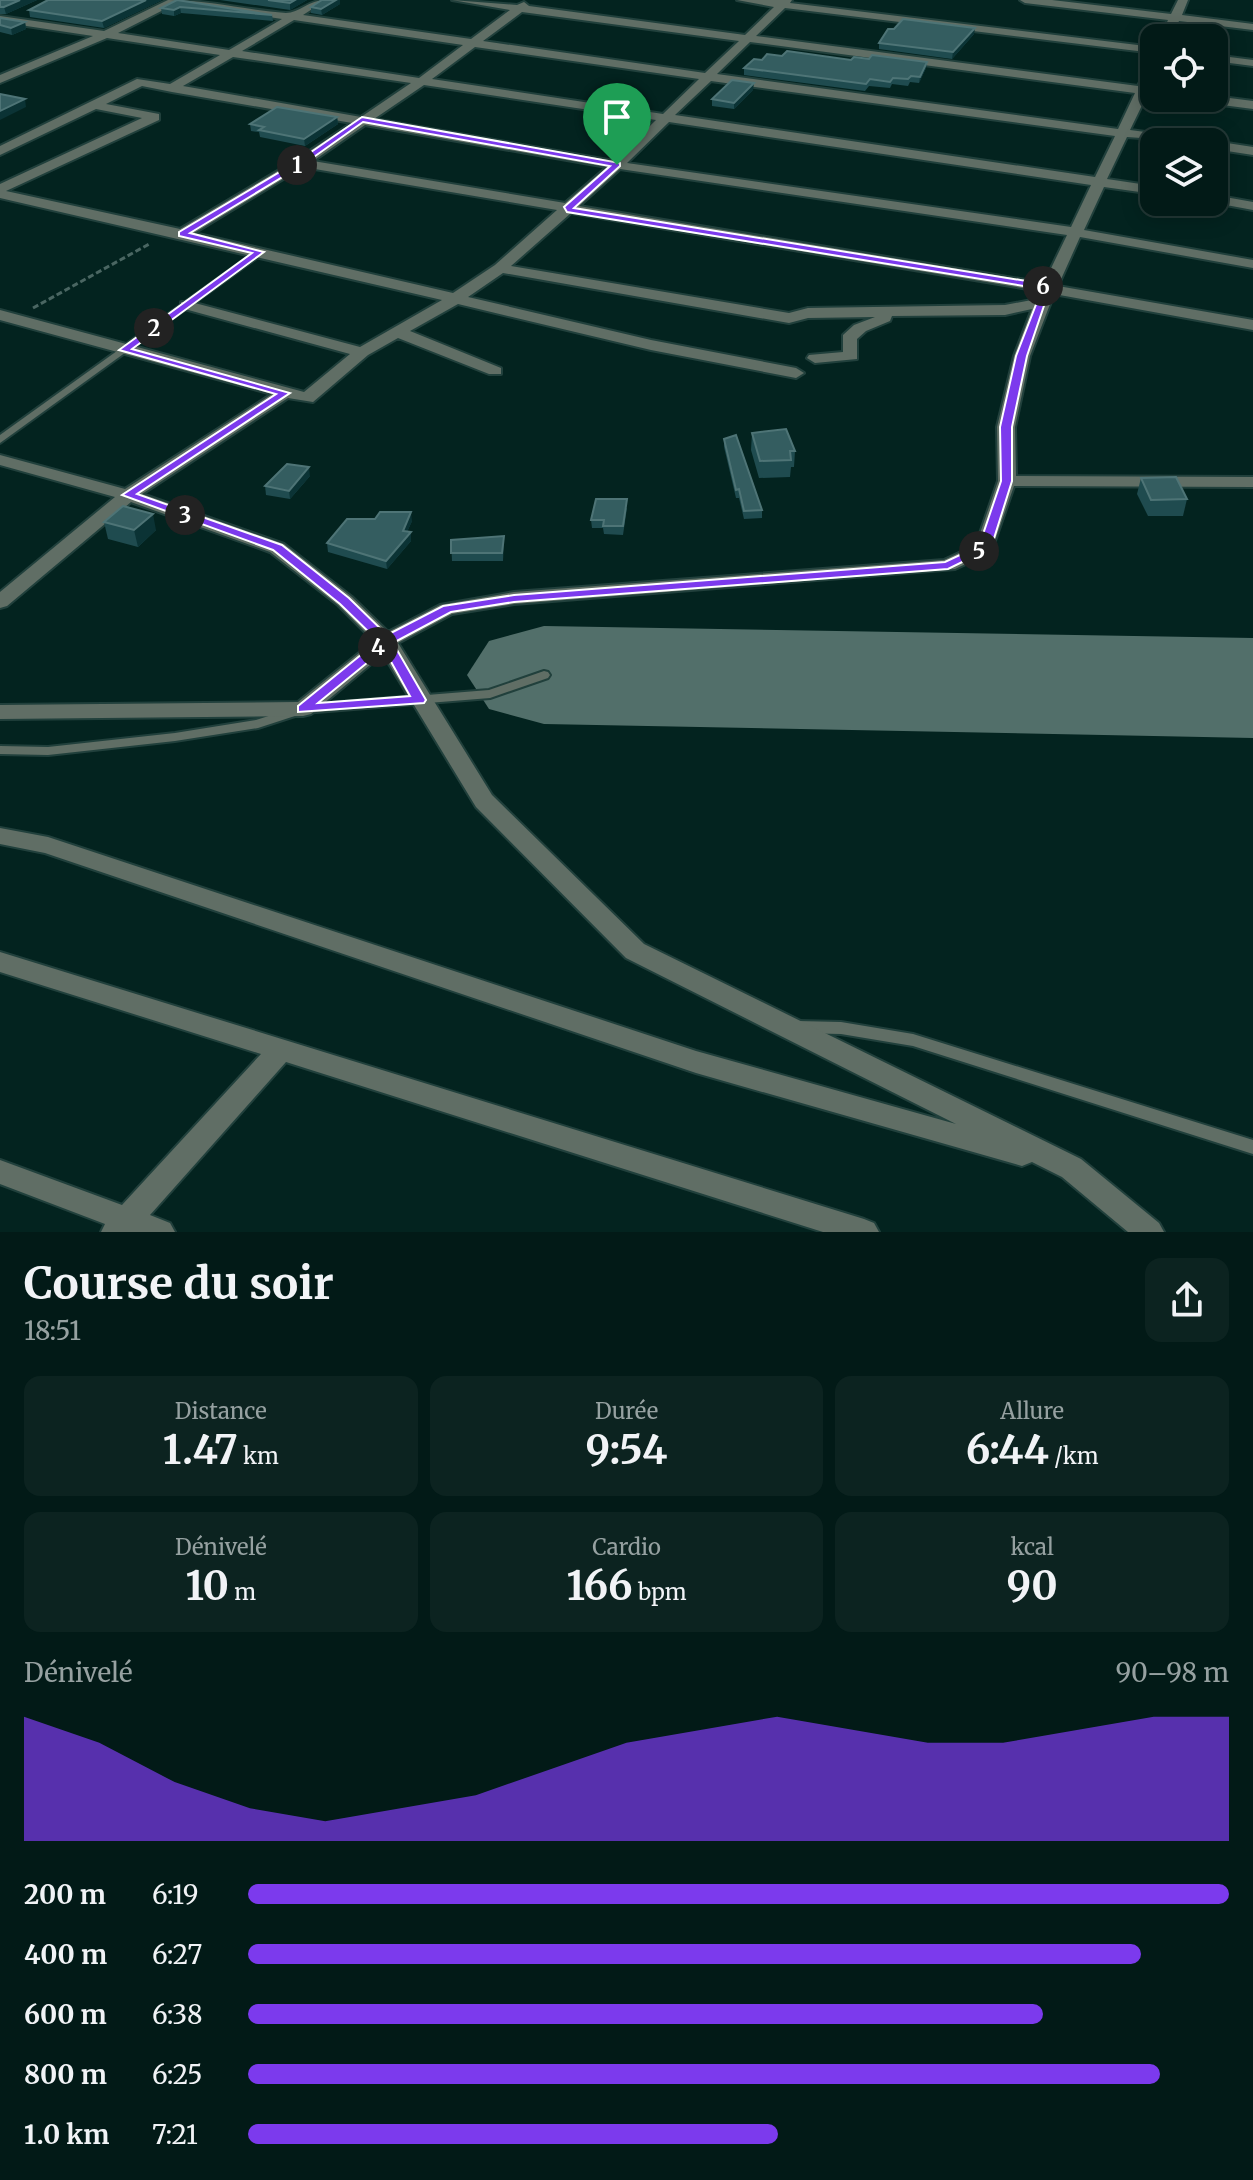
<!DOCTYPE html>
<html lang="fr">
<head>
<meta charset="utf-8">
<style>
  :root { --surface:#021a17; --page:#0c2320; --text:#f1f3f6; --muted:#96a1a1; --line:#233836; --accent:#7c3aed }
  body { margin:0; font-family:Merriweather,serif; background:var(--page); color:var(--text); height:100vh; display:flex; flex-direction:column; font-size:30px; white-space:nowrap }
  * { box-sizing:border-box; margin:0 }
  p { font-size:26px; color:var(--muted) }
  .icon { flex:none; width:44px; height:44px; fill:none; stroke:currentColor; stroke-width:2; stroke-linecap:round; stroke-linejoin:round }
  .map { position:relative; height:1232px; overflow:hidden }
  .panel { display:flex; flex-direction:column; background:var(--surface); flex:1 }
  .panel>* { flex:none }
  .buttons { position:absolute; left:1140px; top:24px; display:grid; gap:16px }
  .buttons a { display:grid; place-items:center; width:88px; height:88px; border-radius:16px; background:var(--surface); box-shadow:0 4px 20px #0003,0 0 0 2px var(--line); font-size:40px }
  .pin { position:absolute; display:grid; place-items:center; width:68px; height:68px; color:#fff; margin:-82px -34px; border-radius:50% 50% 50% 0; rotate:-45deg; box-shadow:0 0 8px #0007 }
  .pin .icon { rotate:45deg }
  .km { position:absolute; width:40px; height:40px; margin:-20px; border-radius:50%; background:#222; color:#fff; font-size:22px; line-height:40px; text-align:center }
  .round { display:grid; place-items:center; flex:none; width:84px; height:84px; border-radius:16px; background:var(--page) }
  .head { display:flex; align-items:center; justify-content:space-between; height:136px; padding:0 24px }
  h1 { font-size:44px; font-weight:700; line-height:60px }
  .figures { display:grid; grid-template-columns:repeat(3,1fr); gap:12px; height:136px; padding:8px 24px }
  .figures div { display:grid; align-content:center; border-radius:16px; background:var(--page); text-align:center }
  .figures b { font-size:40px; font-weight:700 }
  .figures small { font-size:22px; font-weight:400 }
  .figures p { font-size:22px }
  .chart { height:224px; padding:16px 24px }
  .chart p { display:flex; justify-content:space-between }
  .chart svg { width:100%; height:144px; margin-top:8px; fill:var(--accent); opacity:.7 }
  ul { padding:0 24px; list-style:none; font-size:26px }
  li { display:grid; grid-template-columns:128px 96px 1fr; align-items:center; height:60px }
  li i { height:20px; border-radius:10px; background:var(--accent) }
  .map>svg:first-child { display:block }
</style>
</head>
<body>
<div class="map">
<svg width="1253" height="1232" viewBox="0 0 1253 1232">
  <rect width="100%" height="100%" fill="#03231f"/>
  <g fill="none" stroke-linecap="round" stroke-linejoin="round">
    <polygon fill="#526f6a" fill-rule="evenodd" points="544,626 1253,638 1253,738 544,724 489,709 467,675 489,641"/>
    <defs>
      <g id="lane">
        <polygon points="259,249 262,250 262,254 0,443 0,435"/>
        <polygon points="544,671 548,672 550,675 548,678 490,698 304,713 258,728 175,741 48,755 0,754 0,746 48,747 175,733 256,720 303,705 489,690"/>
        <polygon points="797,1021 841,1022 913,1034 1253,1140 1253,1154 913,1046 841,1034 797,1033 791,1031 789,1027 791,1023"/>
      </g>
      <g id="street">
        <path d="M168,0C208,0 246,10 286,13C299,13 309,0 326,0L303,15L471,39L510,10L452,0L517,5L524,2L529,6L745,35L774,7L737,0H792L790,3L1154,47V53L785,8L756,36L1138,86L1148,66L1154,63V79L1150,88H1154V96L1147,95L1130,130L1192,138L1198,142L1127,137L1107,179L1154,186V194L1104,187L1084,230L1253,260V268L1080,237L1058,286L1253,320V330L1054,294L1030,356L1015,427L1016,476L1253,477V487L1014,486L991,552L955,569L514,604L452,614L398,643L492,795L644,944L1081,1159L1159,1223L1164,1232H1128L1062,1177L1032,1162L1022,1166L696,1073L45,853L0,844V828L48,837L696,1051L956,1124L626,958L476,807L383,654L311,714L303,716L0,719V705L298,702L374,641L338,605L270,552L131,502L7,606L0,608V592L115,497L0,465V455L125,489L272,394L0,320V310L304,392L350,354L181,308V302H191L360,347L442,300L0,198V184L142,118L96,109L0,155V146L137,79L170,84L220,55L107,38L0,83V75L93,36L0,22V16L104,31ZM177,3L282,19L229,50L118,33ZM522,12L739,41L705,73L483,41ZM294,20L463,45L419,78L242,51ZM750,42L1135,93L1118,129L717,74ZM475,47L699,79L663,114L432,79ZM233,57L411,83L361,117L183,86ZM711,81L1115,136L1095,177L675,115ZM424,85L656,120L614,161L374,119ZM142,86L172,92L352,123L296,160L180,229L6,191L159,120V114L106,104ZM669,122L1091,185L1071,227L627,163ZM365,125L607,167L565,203L313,161ZM303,167L557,210L495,265L453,293L194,233ZM620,169L1067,235L1044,283L579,206ZM571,213L1040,291L1037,299L1005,305L808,308L789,313L511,266ZM503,273L789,323L808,318L875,317L854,325L843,335V352L809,355L807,358L815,363L857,359V339L866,331L890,321L892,316L1005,315L1032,309L1014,356L997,427L998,481L976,545L944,560L514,592L440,605L388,632L352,597L284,544L142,494L288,398L313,402L368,355L398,338L489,374H501V368L410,331L458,304L651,350L796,378L804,373L796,368L651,340L468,297Z"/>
        <polygon points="1020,0 1052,0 1171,14 1178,0 1188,0 1182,15 1253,24 1253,30 1179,21 1172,38 1160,38 1168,20 1025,3"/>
        <polygon points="1214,55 1253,60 1253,66 1214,61"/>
        <polygon points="1214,96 1253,101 1253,109 1199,102 1193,98"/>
        <polygon points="1214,141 1253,147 1253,155 1214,149 1214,142 1211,142"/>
        <polygon points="1214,195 1253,202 1253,210 1210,202 1214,202"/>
        <polygon points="0,952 864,1219 874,1223 879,1232 823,1232 286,1062 150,1215 170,1223 175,1232 101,1232 105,1224 0,1184 0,1160 122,1205 261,1054 0,972"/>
      </g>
    </defs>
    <use href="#lane" stroke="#21403c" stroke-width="4"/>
    <use href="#street" stroke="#21403c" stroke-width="4"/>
    <polyline stroke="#4a6662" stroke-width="3" stroke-dasharray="6 3" stroke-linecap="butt" points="33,308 151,243"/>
    <use href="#lane" fill="#606e65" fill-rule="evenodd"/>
    <use href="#street" fill="#606e65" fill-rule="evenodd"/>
  </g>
  <g fill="#1f4b4f">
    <polygon points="0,0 37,0 6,14 0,14"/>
    <polygon points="48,0 162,0 104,28 30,17 29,10"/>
    <polygon points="177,0 272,15 273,21 181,13 174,16 162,14 161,8"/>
    <polygon points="220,0 307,0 290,10"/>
    <polygon points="340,4 322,15 311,13 311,7"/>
    <polygon points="0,18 25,22 26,29 12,35 0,32"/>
    <polygon points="974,34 952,59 879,49 879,43"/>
    <polygon points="782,56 851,60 869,59 927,62 926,68 919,83 910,82 908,86 892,84 890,88 869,86 865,91 744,75 744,68 762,60"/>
    <polygon points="753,90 734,109 712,106 712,99"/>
    <polygon points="337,117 338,124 305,146 260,137 259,132 251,131 250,124"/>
    <polygon points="752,433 795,451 794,467 791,467 790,477 759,478 751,450"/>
    <polygon points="724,439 762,510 762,518 744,519 739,498 736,498 724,447"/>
    <polygon points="310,476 290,499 266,495 265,486"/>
    <polygon points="1141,478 1187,499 1183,516 1148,516 1137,494"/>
    <polygon points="627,508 623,535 604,534 603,528 592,528 591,520"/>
    <polygon points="412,521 407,532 411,541 387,569 328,552 327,543"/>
    <polygon points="104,522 156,530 138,547 108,539"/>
    <polygon points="504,536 503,561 452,561 451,540"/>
  </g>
  <g fill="#0b3335">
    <polygon points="20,0 37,0 6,14 4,7"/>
    <polygon points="146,0 162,0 104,28 102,21"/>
    <polygon points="295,0 307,0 290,10 290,3"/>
    <polygon points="336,0 340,0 340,4 322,15 321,9"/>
    <polygon points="180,7 181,13 174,16 174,10"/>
    <polygon points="25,22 26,29 12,35 11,28"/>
    <polygon points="975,28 974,34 952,59 953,52"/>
    <polygon points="927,62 926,68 919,83 920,77"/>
    <polygon points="754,83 753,90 734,109 734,103"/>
    <polygon points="25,99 26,107 0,120 0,111"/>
    <polygon points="337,117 338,124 305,146 304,139"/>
    <polygon points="309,467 310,476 290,499 289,491"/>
    <polygon points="411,512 412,521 404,539 411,532 411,541 387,569 386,561 403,531"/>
    <polygon points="153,514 156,530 138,547 134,530"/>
  </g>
  <g fill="#345d60" stroke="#4e7476" stroke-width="2">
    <polygon points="0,0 20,0 4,7 0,7"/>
    <polygon points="48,0 146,0 102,21 29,10"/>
    <polygon points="177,0 272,15 180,7 174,10 161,8"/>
    <polygon points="268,0 295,0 290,3"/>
    <polygon points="322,0 336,0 321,9 311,7"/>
    <polygon points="0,18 25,22 11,28 0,25"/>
    <polygon points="903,19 975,28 953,52 879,43 888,29 894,29"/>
    <polygon points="787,51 851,60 854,57 869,59 872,55 927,62 920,77 911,76 908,79 893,78 890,82 870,79 866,84 744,68 754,59 762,60 767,54 782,56"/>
    <polygon points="732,80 754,83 734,103 712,99"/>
    <polygon points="0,94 25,99 0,111"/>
    <polygon points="277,107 337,117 304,139 259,130 264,127 250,124"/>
    <polygon points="786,429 795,451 790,451 791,460 760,461 752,433"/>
    <polygon points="736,435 762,510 744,511 739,489 736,490 724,439"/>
    <polygon points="287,464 309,467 289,491 265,486"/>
    <polygon points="1176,477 1187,499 1151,500 1141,478"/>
    <polygon points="596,499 627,499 623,526 603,526 604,520 591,520"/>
    <polygon points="123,506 153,514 134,530 104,522"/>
    <polygon points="380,512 411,512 403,531 411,532 386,561 327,543 347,519 375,519"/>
    <polygon points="504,536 502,553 451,553 451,540"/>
  </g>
  <path fill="#7c3aed" stroke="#fff" stroke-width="2" fill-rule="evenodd" d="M362,117L620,163V166L574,208L1051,285L1027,356L1012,427V481L991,548L948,569L514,602L451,612L393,643L426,700L424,703L298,712V706L378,641L340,604L273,550L122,495L276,394L119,350L252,253L179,236V232L298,161ZM363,122L610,166L564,207L567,212L1042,289L1016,356L1000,427L1001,481L979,546L945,562L514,595L443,606L387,635L349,598L282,545L137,494L290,393L132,349L264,252L190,233L304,164ZM384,649L410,696L318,703Z"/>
</svg>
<div class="buttons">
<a><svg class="icon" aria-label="locate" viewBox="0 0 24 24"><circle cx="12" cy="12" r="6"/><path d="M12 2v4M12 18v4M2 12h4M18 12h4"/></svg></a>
<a><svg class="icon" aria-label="layers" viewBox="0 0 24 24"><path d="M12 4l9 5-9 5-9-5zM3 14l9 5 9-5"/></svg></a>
</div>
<div class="pin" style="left:617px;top:165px;background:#1e9e55"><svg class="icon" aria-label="arrive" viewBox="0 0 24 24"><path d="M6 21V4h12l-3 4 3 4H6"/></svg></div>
<b class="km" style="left:297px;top:165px">1</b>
<b class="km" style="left:154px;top:328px">2</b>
<b class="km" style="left:185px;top:515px">3</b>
<b class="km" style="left:378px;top:647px">4</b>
<b class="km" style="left:979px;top:551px">5</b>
<b class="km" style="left:1043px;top:286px">6</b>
</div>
<section class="panel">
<div class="head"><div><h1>Course du soir</h1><p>18:51</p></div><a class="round"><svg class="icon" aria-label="share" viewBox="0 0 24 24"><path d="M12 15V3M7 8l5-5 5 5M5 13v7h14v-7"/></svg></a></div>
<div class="figures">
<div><p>Distance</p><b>1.47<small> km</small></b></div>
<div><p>Durée</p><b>9:54</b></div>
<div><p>Allure</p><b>6:44<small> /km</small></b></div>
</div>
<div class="figures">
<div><p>Dénivelé</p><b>10<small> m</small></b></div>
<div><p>Cardio</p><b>166<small> bpm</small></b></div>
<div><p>kcal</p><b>90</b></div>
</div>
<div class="chart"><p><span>Dénivelé</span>90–98 m</p>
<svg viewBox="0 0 160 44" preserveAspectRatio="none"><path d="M0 44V6L10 14L20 26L30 34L40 38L50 34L60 30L70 22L80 14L90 10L100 6L110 10L120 14L130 14L140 10L150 6L160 6V44z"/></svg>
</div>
<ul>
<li><b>200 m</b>6:19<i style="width:100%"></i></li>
<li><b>400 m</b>6:27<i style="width:91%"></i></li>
<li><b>600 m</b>6:38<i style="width:81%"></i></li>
<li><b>800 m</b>6:25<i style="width:93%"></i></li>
<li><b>1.0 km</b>7:21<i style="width:54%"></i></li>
</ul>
</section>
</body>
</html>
